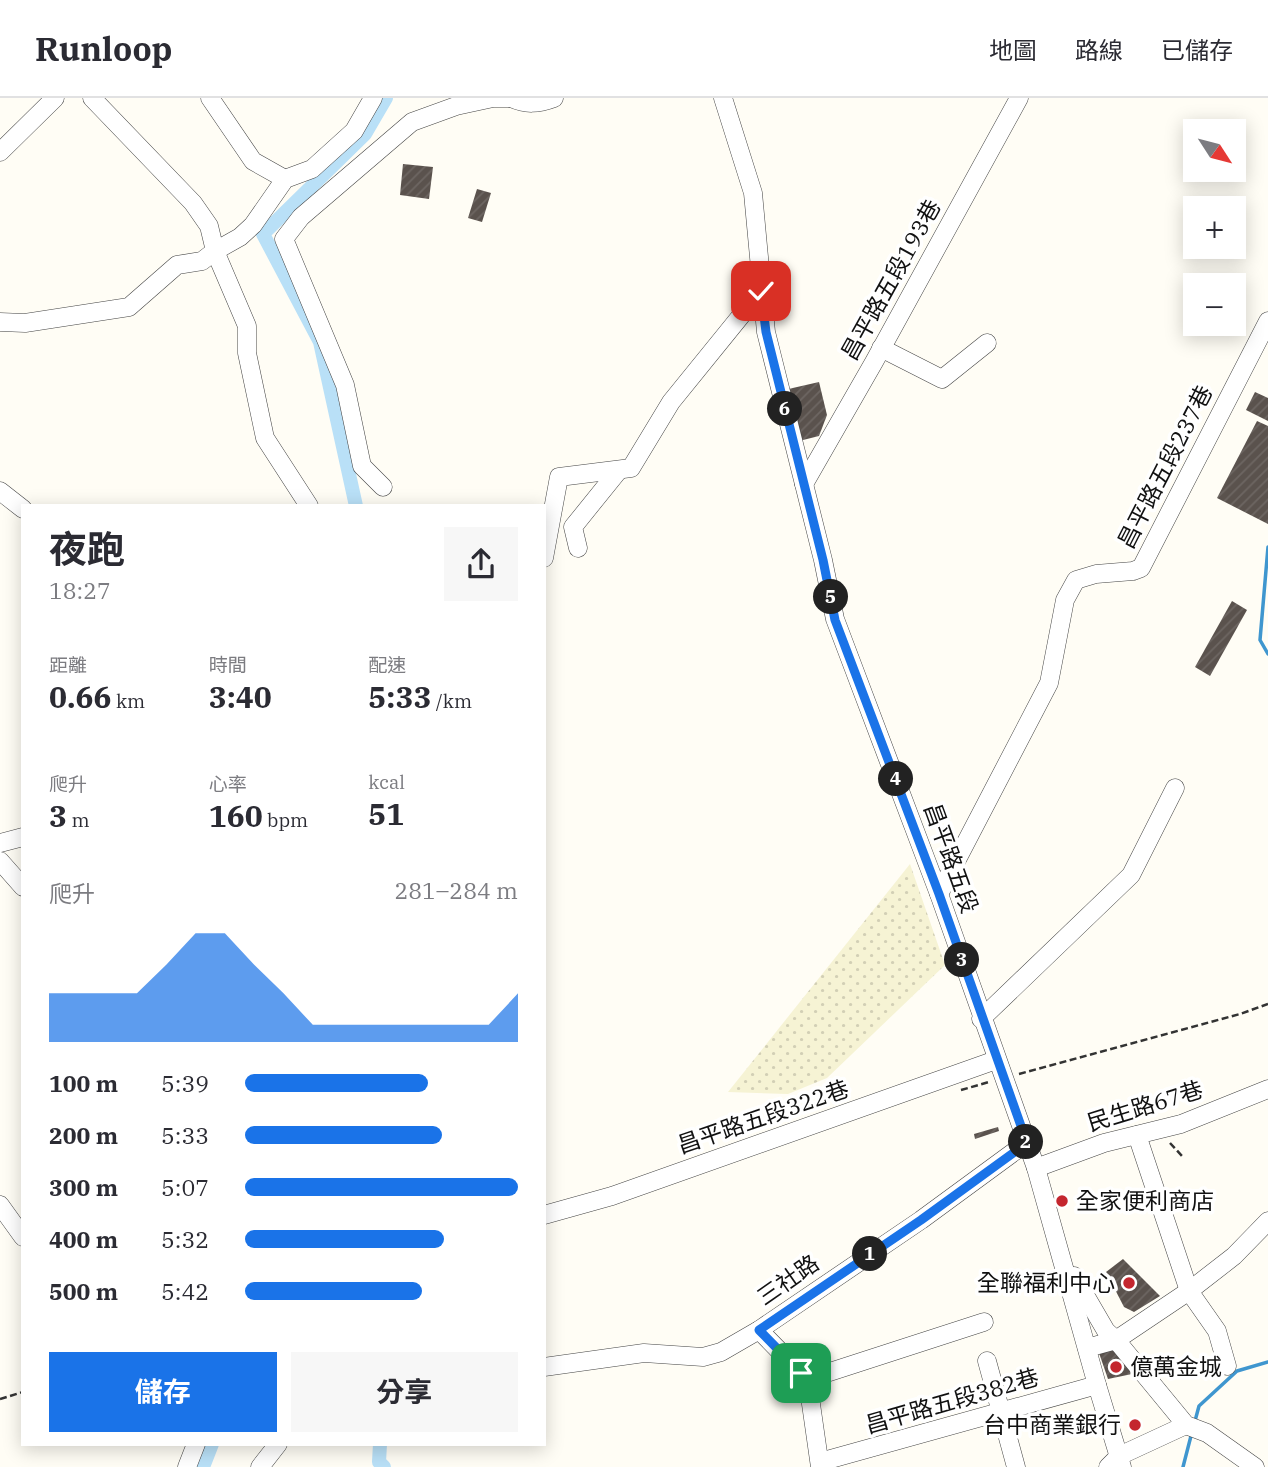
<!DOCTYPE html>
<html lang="zh-TW">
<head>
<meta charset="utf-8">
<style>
  :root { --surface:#fff; --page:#f7f7f7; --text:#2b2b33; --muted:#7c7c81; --line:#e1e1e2; --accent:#1a73e8 }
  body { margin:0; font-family:"IBM Plex Serif","Noto Sans TC",serif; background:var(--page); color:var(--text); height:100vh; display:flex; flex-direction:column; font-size:26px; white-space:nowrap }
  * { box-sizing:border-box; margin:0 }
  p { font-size:23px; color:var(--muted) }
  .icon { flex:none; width:38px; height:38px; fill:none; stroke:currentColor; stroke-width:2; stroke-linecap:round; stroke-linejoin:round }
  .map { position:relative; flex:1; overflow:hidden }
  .side { position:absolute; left:21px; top:406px; width:525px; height:942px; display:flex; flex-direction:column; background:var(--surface); border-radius:0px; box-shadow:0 4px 18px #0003 }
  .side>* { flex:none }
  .needle { width:46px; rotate:126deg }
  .controls { position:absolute; left:1183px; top:21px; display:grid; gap:14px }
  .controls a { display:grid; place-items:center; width:63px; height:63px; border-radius:0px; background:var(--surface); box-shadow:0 4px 18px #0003; font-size:35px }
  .pin { position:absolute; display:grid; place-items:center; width:60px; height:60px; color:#fff; margin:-30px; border-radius:14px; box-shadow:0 4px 10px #0006 }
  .km { position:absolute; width:35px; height:35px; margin:-18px; border-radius:50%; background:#222; color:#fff; font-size:19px; line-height:35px; text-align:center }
  .round { display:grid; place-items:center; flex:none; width:74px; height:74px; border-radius:0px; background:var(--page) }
  .overview { display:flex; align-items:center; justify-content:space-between; height:119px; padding:0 28px }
  h1 { font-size:38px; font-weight:700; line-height:52px }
  .stats { display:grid; grid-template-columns:repeat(3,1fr); gap:10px; height:119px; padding:7px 28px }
  .stats div { display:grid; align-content:center }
  .stats b { font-size:30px; font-weight:700 }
  .stats small { font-size:19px; font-weight:400 }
  .stats p { font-size:19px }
  .chart { height:196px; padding:14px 28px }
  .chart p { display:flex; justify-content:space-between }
  .chart svg { width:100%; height:126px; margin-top:7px; fill:var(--accent); opacity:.7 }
  .primary-button { display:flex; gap:14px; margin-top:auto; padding:14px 28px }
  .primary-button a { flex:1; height:80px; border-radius:0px; background:var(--accent); color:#fff; font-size:28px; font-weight:700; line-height:80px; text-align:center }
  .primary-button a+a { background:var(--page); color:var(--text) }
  ul { padding:0 28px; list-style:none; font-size:23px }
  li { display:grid; grid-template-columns:112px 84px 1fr; align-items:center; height:52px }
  li i { height:18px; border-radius:9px; background:var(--accent) }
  header { display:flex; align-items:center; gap:42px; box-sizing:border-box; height:98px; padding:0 35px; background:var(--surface); border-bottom:2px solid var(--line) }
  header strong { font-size:33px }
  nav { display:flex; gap:38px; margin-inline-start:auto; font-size:24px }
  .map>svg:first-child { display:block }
</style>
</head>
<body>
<header>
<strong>Runloop</strong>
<nav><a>地圖</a><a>路線</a><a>已儲存</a></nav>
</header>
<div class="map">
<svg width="1268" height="1369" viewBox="0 0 1268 1369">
  <defs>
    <pattern id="farmland-dots" width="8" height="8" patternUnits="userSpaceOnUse" patternTransform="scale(1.75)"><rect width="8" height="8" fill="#f6f3d4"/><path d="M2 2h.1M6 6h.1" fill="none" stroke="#d2cfb5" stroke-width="1.8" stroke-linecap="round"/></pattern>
    <pattern id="building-hatch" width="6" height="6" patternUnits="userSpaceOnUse" patternTransform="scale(1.75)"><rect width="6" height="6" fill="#5a524d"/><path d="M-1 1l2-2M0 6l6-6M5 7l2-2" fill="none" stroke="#6d6662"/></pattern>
  </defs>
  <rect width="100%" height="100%" fill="#fffdf5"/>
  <polygon fill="url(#farmland-dots)" points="910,766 945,867 827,980 788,996 728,994"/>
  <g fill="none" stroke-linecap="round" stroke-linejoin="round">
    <g stroke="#3f96cf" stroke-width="3.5">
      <polyline points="1268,449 1260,542 1268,556"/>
      <polyline points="1195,1323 1199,1308 1237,1273 1268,1264"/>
      <polyline points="1183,1369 1192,1334"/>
    </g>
    <g stroke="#b9e0f7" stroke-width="14">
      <polyline points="356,408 320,244 263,136 365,36 386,0"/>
      <polyline points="380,1346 379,1364 384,1369"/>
      <polyline points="203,1369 212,1346"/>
    </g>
  </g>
  <g fill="url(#building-hatch)">
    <polygon points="403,66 433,69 429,101 400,97"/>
    <polygon points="477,91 491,95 482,124 468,120"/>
    <polygon points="819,284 827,317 819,338 795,344 784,292"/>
    <polygon points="1255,294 1268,300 1268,323 1246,312"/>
    <polygon points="1257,323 1268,328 1268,426 1217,400"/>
    <polygon points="1232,503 1247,512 1210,578 1195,569"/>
    <polygon points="998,1029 999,1033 975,1041 974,1036"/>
    <polygon points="1123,1161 1160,1198 1134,1214 1124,1209 1106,1174"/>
    <polygon points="1113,1249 1123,1262 1132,1276 1108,1281 1099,1255"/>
  </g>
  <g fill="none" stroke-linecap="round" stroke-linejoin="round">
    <defs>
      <g id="minor">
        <polyline points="92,0 193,105 209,128 215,153 240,139 253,127 285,81 312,71 354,33 373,0"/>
        <polyline points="210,0 253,63 285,81"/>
        <path d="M511,0C526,7 538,6 554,0"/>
        <polyline points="723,0 753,95 766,234 823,462 835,521 939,796 1036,1070 1097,1287 1122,1369"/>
        <polyline points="0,54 55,0"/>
        <polyline points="0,224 25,225 129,209 177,167 202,163 215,153 247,228 247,255 265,340 309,408"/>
        <polyline points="881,250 942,281 987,245"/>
        <polyline points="804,386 874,264 1019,0"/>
        <polyline points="383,389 362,368 345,287 284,141 301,119 412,24 456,8 493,0 510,0"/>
        <polyline points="0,393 23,411"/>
        <polyline points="578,450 573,429 619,372"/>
        <polyline points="544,460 559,379 631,370 671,304 761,193"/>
        <polyline points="0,745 23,739"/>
        <polyline points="0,763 23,789"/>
        <polyline points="939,796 1049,585 1065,502 1076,482 1096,476 1133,473 1141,470 1268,223"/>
        <polyline points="981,921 1131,777 1175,690"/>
        <polyline points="1137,1037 1189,1193 1217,1233 1227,1268"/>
        <polyline points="1036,1070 1104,1045 1181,1026 1268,991"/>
        <polyline points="0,1107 23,1139"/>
        <polyline points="544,1117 612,1098 996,962"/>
        <polyline points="1074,1178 1106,1233 1116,1242 1186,1327 1207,1335 1255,1369"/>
        <polyline points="759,1232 801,1275 808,1285 820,1369"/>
        <polyline points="1087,1250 1116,1242 1189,1193 1234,1158 1268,1123"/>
        <polyline points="987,1263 1016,1369"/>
        <polyline points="544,1269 644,1255 703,1259 721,1254 759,1232 921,1122 1026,1045"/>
        <polyline points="805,1282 984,1224"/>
        <polyline points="820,1364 1097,1287"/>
        <polyline points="187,1369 196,1346"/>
        <polyline points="260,1369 278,1346"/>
        <polyline points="1108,1369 1119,1358 1186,1327"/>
      </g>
    </defs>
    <use href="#minor" stroke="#444" stroke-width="19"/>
    <g stroke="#333" stroke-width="2.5" stroke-dasharray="7 3.5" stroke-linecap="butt">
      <polyline points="1019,976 1240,916 1268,906"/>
      <polyline points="961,992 989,984"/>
      <polyline points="1170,1045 1182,1058"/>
      <polyline points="0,1301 23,1294"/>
    </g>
    <use href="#minor" stroke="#fff" stroke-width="18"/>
  </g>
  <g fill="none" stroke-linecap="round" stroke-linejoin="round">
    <defs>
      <polyline id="route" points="761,193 766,234 823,462 835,522 939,796 1027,1045 921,1122 759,1232 801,1275"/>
    </defs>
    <use href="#route" stroke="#fff" stroke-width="14"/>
    <use href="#route" stroke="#1a73e8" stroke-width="9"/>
  </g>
  <g fill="#c4262e" stroke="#fff" stroke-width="2.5">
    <circle cx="1062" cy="1103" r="7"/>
    <circle cx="1129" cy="1185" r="7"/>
    <circle cx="1116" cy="1269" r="7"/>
    <circle cx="1135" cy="1327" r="7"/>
  </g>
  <g text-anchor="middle" stroke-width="7" stroke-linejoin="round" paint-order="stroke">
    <g font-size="23" fill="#111" stroke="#fff">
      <text transform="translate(891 182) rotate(-61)" y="8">昌平路五段193巷</text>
      <text transform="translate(1165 369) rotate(-63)" y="8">昌平路五段237巷</text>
      <text transform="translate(951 760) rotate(70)" y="8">昌平路五段</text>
      <text transform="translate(1145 1008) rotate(-17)" y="8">民生路67巷</text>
      <text transform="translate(763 1019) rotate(-19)" y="8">昌平路五段322巷</text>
      <text transform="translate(788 1182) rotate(-35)" y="8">三社路</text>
      <text transform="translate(952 1303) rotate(-16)" y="8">昌平路五段382巷</text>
    </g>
    <g font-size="23" fill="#111" stroke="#fff" text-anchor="start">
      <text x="1076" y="1111">全家便利商店</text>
      <text x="1115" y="1193" text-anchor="end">全聯福利中心</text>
      <text x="1130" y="1277">億萬金城</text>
      <text x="1121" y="1335" text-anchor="end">台中商業銀行</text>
    </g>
  </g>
</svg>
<div class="controls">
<a><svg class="needle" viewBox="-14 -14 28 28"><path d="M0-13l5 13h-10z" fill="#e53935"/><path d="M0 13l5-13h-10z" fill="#7c7c81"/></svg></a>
<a>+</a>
<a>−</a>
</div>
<div class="pin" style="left:801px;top:1275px;background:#1e9e55"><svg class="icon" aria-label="arrive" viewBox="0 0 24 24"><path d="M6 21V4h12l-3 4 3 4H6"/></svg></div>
<div class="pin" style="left:761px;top:193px;background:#d93025"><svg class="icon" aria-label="check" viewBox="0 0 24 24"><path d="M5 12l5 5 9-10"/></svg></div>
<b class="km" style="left:870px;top:1156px">1</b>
<b class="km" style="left:1026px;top:1044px">2</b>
<b class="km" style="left:962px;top:862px">3</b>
<b class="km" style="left:896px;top:681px">4</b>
<b class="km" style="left:831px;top:499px">5</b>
<b class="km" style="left:785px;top:311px">6</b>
<section class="side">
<div class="overview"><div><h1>夜跑</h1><p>18:27</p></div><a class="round"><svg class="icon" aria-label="share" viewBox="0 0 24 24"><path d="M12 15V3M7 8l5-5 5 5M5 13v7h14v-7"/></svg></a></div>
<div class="stats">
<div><p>距離</p><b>0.66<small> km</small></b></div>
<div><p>時間</p><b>3:40</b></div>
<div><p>配速</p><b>5:33<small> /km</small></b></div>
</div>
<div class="stats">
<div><p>爬升</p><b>3<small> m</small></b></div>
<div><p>心率</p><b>160<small> bpm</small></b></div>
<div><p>kcal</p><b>51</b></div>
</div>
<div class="chart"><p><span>爬升</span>281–284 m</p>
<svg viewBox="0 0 160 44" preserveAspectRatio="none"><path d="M0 44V27L10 27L20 27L30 27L40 17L50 6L60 6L70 17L80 27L90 38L100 38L110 38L120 38L130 38L140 38L150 38L160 27V44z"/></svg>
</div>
<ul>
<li><b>100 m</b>5:39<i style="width:67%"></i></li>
<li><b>200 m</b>5:33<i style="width:72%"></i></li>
<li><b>300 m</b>5:07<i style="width:100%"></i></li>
<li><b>400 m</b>5:32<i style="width:73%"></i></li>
<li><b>500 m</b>5:42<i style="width:65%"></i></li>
</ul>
<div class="primary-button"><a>儲存</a><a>分享</a></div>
</section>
</div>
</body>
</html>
